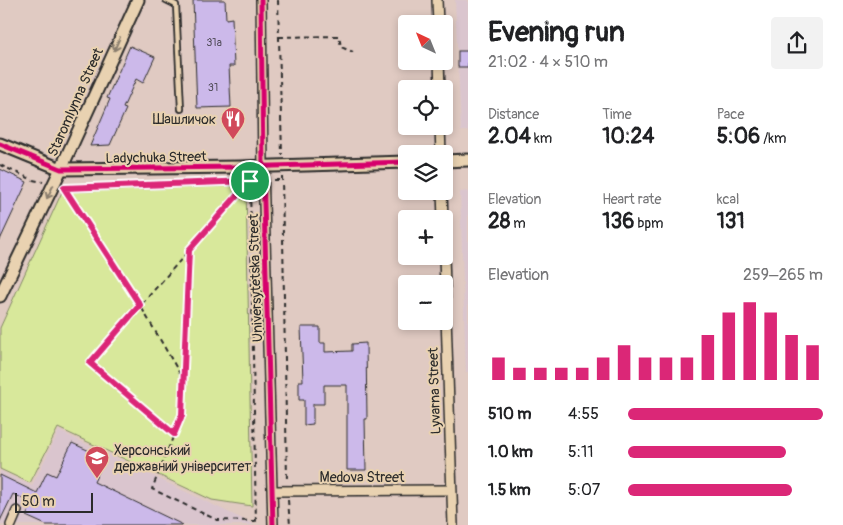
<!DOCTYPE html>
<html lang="en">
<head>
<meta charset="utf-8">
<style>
  :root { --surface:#fff; --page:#f2f2f2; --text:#202124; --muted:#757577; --accent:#db2777 }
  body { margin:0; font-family:Pangolin,sans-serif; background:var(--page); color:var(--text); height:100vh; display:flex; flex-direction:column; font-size:19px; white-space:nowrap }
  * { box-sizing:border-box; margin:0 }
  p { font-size:16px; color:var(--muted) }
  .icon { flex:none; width:28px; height:28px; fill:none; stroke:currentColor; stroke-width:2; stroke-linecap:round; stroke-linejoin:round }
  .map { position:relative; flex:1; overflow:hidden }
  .panel { display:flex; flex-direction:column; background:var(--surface); width:375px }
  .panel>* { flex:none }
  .needle { width:32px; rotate:317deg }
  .controls { position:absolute; left:398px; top:15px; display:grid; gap:10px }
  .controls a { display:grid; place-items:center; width:55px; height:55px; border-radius:5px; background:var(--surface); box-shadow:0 2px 8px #0003; font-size:25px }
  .scale { position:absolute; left:15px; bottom:12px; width:78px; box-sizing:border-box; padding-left:5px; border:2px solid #2b2b2b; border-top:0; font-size:14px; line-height:18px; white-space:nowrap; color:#2b2b2b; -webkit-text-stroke:4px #e9d2b1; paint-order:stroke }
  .pin { position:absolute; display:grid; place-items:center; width:42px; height:42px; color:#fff; margin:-21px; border:2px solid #fff; border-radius:50%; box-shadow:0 1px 5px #0007 }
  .round { display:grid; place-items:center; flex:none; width:52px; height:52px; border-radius:5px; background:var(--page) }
  .overview { display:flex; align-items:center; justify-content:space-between; height:85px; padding:0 20px }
  h1 { font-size:28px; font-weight:700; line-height:38px }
  .figures { display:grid; grid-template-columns:repeat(3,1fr); gap:8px; height:85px; padding:5px 20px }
  .figures div { display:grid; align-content:center }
  .figures b { font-size:21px; font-weight:700 }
  .figures small { font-size:14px; font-weight:400 }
  .figures p { font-size:14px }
  .chart { height:140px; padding:10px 20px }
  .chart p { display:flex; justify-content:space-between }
  .chart svg { width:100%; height:90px; margin-top:5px; stroke:var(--accent); stroke-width:6 }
  ul { padding:0 20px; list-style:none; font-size:16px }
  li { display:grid; grid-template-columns:80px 60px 1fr; align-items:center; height:38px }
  li i { height:12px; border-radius:6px; background:var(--accent) }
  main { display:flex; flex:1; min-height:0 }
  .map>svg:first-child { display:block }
</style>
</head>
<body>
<main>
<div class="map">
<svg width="468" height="525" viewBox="0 0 468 525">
  <rect width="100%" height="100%" fill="#e0cac2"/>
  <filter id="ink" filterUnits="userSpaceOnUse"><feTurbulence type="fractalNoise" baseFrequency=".02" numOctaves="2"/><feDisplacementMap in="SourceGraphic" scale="10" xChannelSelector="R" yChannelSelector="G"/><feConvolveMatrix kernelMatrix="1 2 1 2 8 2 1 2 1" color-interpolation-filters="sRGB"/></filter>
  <g filter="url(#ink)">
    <g fill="#dac5ce">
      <polygon points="455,0 468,0 468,131 461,131"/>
      <polygon points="468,191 468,372 466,372 460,192"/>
      <polygon points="59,431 253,524 253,525 0,525 0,471 32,486"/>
    </g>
    <polygon fill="#d8e89b" stroke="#828a63" points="246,185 252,506 212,500 58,428 30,483 0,469 0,328 62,192"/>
    <g fill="#ccb9ea" stroke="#2b2b2b">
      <polygon points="193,0 225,0 226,19 232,18 234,66 229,66 231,107 197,108"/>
      <polygon points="130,46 155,57 143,83 136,79 123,108 126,109 110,145 90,146 110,99 107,98"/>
      <rect x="458" y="51" width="10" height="16"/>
      <polygon points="0,169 27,182 0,240"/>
      <polygon points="301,327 320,327 320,343 325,343 325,352 352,351 352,344 366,343 367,419 365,419 366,470 347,470 347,385 324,385 324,404 313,404 313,424 304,425 304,400 299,400 299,381 303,381"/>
      <polygon points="72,443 105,458 94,482 183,525 46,525 26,516 33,503 13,494 0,521 0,475 37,493 47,472 56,476"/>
    </g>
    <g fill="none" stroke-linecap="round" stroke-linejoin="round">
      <defs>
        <polyline id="service" points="166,0 176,5 181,109"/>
        <g id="minor">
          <polyline points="261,0 263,167 273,525"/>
          <polyline points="437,0 438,24"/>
          <polyline points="439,61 440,89"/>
          <polyline points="440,126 441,154"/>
          <polyline points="442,191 443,219"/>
          <polyline points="444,256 453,525"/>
          <polyline points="273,491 451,490"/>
          <polyline points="11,525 17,511"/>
        </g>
        <g id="tertiary">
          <polyline points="0,144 61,169 241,167 406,162"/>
          <polyline points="444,161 468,160"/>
          <polyline points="0,296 61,169 138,0"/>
        </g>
      </defs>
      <use href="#service" stroke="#2b2b2b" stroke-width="8"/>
      <use href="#minor" stroke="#2b2b2b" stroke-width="12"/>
      <use href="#tertiary" stroke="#2b2b2b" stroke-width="15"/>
      <g stroke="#2b2b2b" stroke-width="2" stroke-dasharray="5 4" stroke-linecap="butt">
        <polyline points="278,0 282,155"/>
        <polyline points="279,37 339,36 341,47 353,52"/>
        <polyline points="0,165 33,180 43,182"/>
        <polyline points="282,176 287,481"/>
        <polyline points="274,180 282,180"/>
        <polyline points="64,187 250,181 256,525"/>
        <polyline points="64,187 140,305 183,379"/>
        <polyline points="189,250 182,415 152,489 217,520 255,521"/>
        <polyline points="174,434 90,363 250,181 254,181"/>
        <polyline points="288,500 290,525"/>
      </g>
      <use href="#service" stroke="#e9d2b1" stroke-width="4.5"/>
      <use href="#minor" stroke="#e9d2b1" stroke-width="9"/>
      <use href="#tertiary" stroke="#e9d2b1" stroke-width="11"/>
      <defs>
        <g id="cycleway">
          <polyline points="261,0 263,167 273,525"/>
          <polyline points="0,144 61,169 241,167 406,162"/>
        </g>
      </defs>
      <use href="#cycleway" stroke="#e9d2b1" stroke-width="8"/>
      <use href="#cycleway" stroke="#d6006c" stroke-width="5"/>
    </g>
    <defs><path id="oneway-shaft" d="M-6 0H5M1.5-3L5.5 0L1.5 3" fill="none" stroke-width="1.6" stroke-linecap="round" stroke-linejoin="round" transform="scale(1.25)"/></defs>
    <g stroke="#8a7e6e">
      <use href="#oneway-shaft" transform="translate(117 44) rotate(114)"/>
      <use href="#oneway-shaft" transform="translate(50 192) rotate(116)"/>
    </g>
  </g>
  <g fill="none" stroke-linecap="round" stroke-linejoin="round" filter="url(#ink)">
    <defs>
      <polygon id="route" points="250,181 189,250 182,415 174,434 90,363 140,305 64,188"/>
    </defs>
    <use href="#route" stroke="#fff" stroke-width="10"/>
    <use href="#route" stroke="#db2777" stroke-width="6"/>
  </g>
  <defs>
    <symbol id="restaurant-pin" viewBox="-11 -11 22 30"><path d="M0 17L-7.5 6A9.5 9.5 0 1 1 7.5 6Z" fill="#d1495b" stroke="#e9d2b1"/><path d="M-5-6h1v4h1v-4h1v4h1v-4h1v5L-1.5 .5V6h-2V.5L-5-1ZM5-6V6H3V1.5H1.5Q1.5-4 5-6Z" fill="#fff"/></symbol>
    <symbol id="university-pin" viewBox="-11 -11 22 30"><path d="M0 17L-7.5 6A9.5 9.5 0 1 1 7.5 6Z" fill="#d1495b" stroke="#e9d2b1"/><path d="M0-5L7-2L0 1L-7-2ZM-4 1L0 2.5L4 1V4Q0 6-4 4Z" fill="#fff"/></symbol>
  </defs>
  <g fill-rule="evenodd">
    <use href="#restaurant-pin" x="219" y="105" width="28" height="38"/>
    <use href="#university-pin" x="83" y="444" width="28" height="38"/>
  </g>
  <g text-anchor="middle" stroke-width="4" stroke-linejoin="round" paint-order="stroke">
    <g font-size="11" fill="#534e5b">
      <text x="214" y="46">31а</text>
      <text x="213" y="91">31</text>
    </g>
    <g font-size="14" fill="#2b2b2b" stroke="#e9d2b1">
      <text transform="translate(75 102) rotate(-66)" y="5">Staromlynna Street</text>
      <text transform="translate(156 157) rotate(-1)" y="5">Ladychuka Street</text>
      <text transform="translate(255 278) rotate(-92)" y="5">Universytetska Street</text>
      <text transform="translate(434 391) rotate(-92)" y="5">Lyvarna Street</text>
      <text x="362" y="482">Medova Street</text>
    </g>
    <g font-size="14" fill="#2b2b2b" stroke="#e9d2b1" text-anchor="end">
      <text x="216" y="124">Шашличок</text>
      <text x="114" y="455" text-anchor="start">Херсонський<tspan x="114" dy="16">державний університет</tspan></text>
    </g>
  </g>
</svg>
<div class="controls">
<a><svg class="needle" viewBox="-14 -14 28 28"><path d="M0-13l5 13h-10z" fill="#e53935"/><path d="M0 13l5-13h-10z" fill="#757577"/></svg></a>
<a><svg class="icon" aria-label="locate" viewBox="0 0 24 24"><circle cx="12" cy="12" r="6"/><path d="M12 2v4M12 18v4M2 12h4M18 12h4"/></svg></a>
<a><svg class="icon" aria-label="layers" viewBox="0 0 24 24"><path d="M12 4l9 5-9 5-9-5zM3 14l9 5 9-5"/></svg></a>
<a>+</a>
<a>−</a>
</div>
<div class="scale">50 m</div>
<div class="pin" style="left:250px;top:181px;background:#1e9e55"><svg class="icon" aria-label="arrive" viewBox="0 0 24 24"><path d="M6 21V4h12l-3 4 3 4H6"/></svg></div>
</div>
<section class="panel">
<div class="overview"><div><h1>Evening run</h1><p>21:02 · 4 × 510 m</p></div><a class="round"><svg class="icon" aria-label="share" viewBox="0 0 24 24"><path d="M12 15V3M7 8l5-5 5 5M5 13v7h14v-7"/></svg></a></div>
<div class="figures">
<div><p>Distance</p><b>2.04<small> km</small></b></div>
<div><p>Time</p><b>10:24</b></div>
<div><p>Pace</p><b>5:06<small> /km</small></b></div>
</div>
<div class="figures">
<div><p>Elevation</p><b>28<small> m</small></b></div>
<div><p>Heart rate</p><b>136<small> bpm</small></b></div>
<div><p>kcal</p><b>131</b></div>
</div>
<div class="chart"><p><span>Elevation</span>259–265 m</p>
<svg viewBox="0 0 160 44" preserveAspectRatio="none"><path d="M5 44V33M15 44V38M25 44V38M35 44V38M45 44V38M55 44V33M65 44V27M75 44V33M85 44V33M95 44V33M105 44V22M115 44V11M125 44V6M135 44V11M145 44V22M155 44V27"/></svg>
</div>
<ul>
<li><b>510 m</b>4:55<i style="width:100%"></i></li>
<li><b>1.0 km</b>5:11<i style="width:81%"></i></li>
<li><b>1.5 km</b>5:07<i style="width:84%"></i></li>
</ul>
</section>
</main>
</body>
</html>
